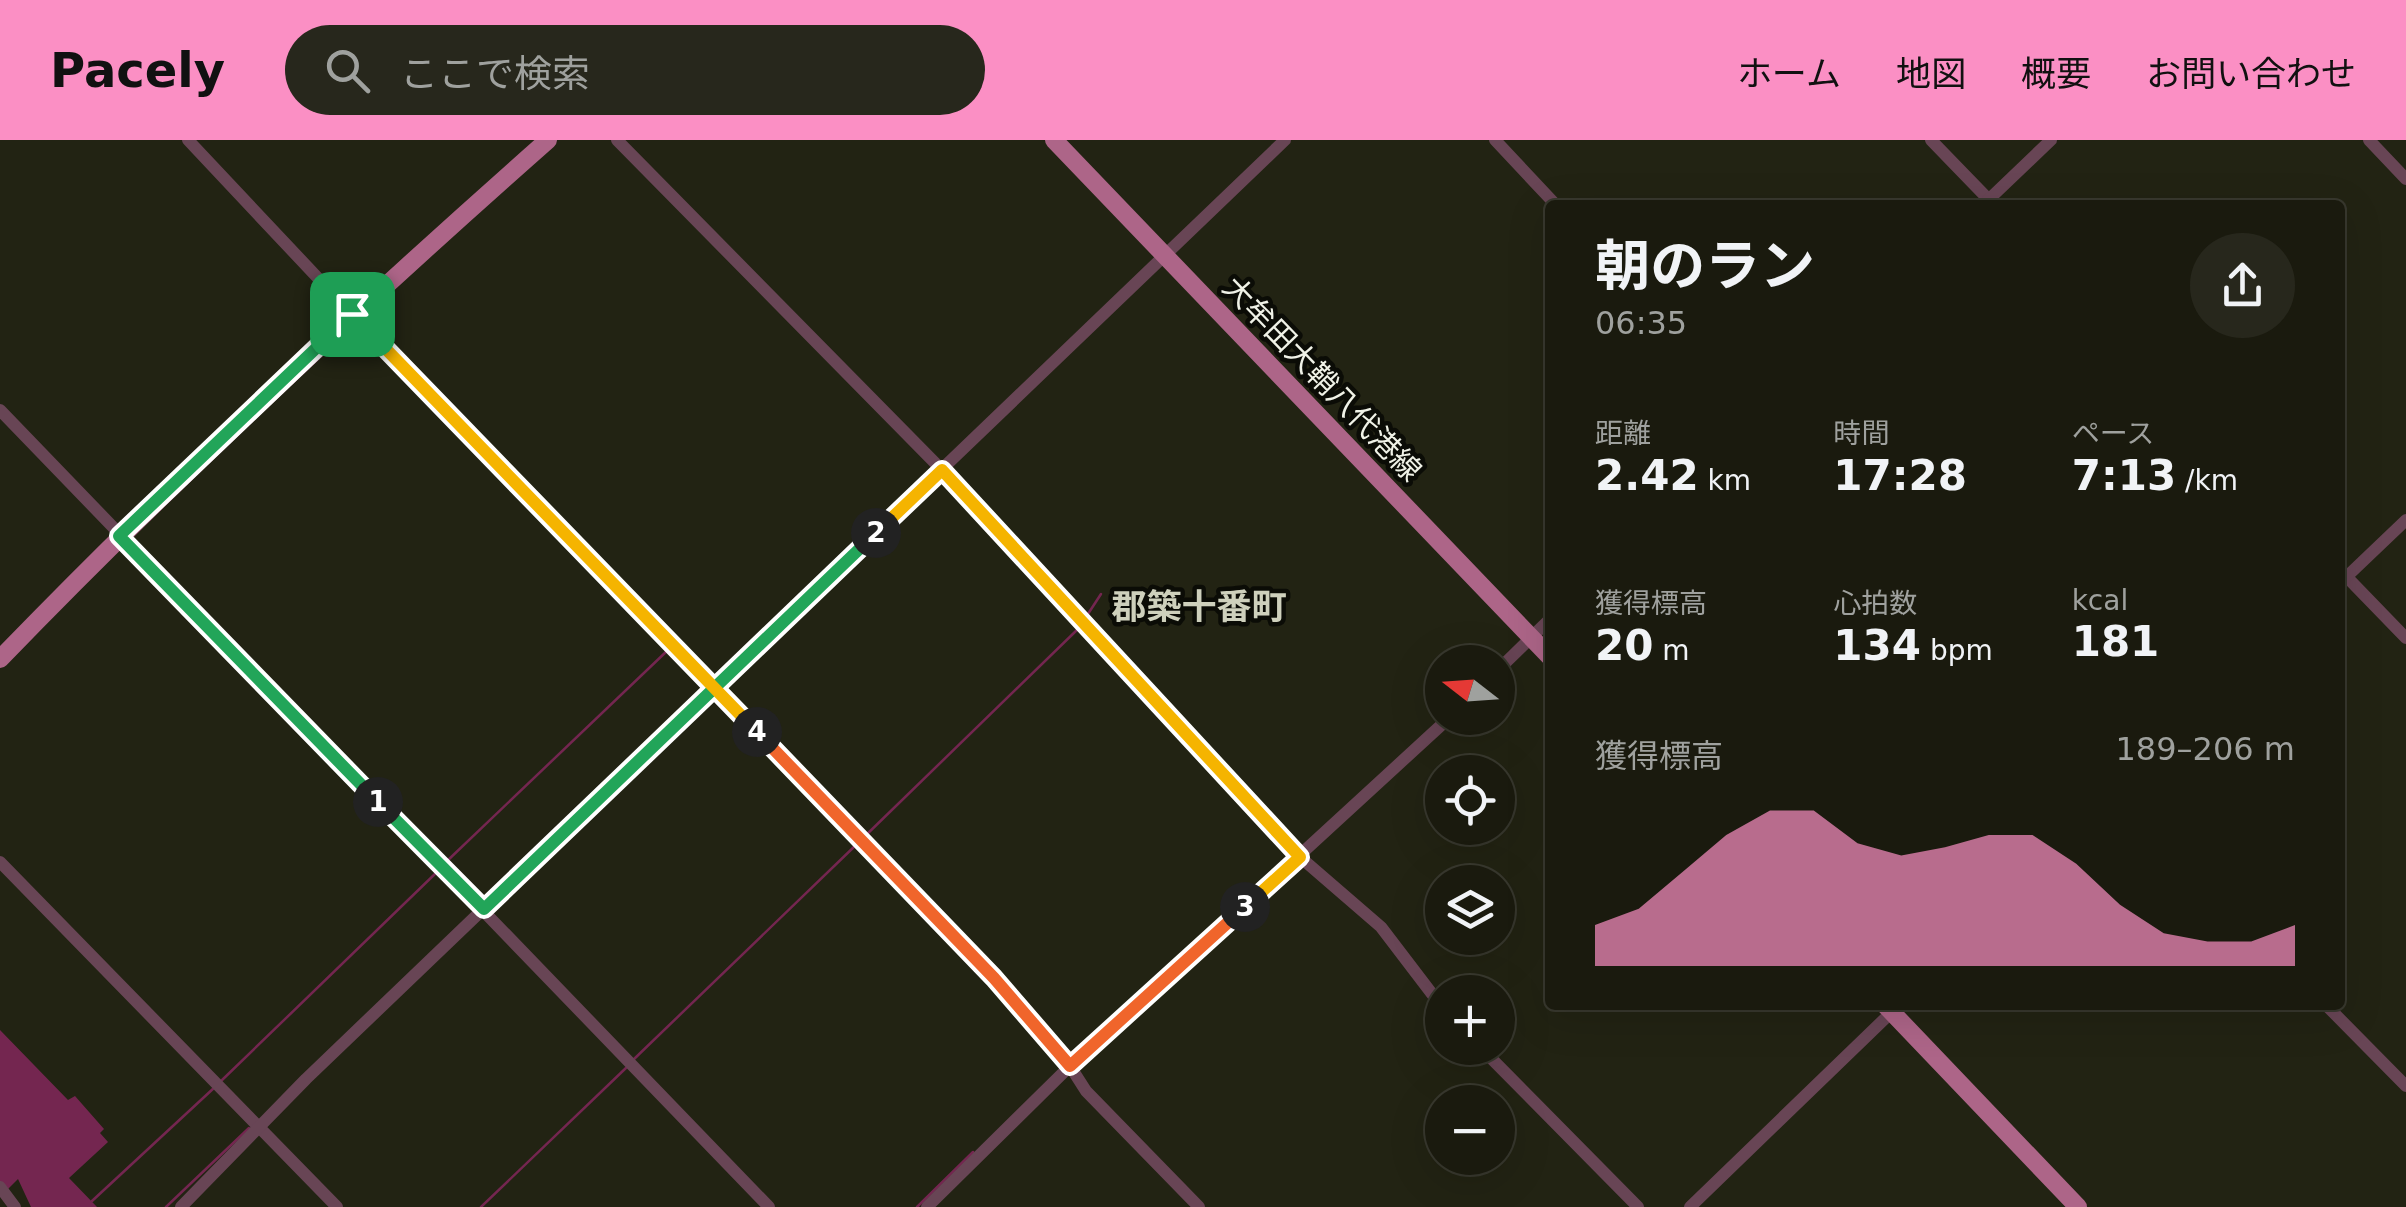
<!DOCTYPE html>
<html lang="ja">
<head>
<meta charset="utf-8">
<style>
  :root { --surface:#1a1a0e; --page:#27271c; --text:#f1f3f6; --muted:#9fa19e; --line:#38382e; --accent:#fb8fc4 }
  body { margin:0; font-family:"DejaVu Sans","Noto Sans JP",sans-serif; background:var(--page); color:var(--text); height:100vh; display:flex; flex-direction:column; font-size:38px; white-space:nowrap }
  * { box-sizing:border-box; margin:0 }
  p { font-size:32px; color:var(--muted) }
  .icon { flex:none; width:55px; height:55px; fill:none; stroke:currentColor; stroke-width:2; stroke-linecap:round; stroke-linejoin:round }
  .map { position:relative; flex:1; overflow:hidden }
  .drawer { position:absolute; left:1545px; top:60px; width:800px; height:810px; display:flex; flex-direction:column; background:var(--surface); border-radius:10px; box-shadow:0 10px 40px #0002,0 0 0 2px var(--line) }
  .drawer>* { flex:none }
  .needle { width:65px; rotate:287deg }
  .controls { position:absolute; left:1425px; top:505px; display:grid; gap:20px }
  .controls a { display:grid; place-items:center; width:90px; height:90px; border-radius:50%; background:var(--surface); box-shadow:0 10px 40px #0002,0 0 0 2px var(--line); font-size:50px }
  .pin { position:absolute; display:grid; place-items:center; width:85px; height:85px; color:#fff; margin:-42px; border-radius:20px; box-shadow:0 5px 15px #0006 }
  .km { position:absolute; width:50px; height:50px; margin:-25px; border-radius:50%; background:#222; color:#fff; font-size:28px; line-height:50px; text-align:center }
  .round { display:grid; place-items:center; flex:none; width:105px; height:105px; border-radius:52px; background:var(--page) }
  .head { display:flex; align-items:center; justify-content:space-between; height:170px; padding:0 50px }
  h1 { font-size:55px; font-weight:700; line-height:75px }
  .figures { display:grid; grid-template-columns:repeat(3,1fr); gap:15px; height:170px; padding:10px 50px }
  .figures div { display:grid; align-content:center }
  .figures b { font-size:42px; font-weight:700 }
  .figures small { font-size:28px; font-weight:400 }
  .figures p { font-size:28px }
  .chart { height:280px; padding:20px 50px }
  .chart p { display:flex; justify-content:space-between }
  .chart svg { width:100%; height:180px; margin-top:10px; fill:var(--accent); opacity:.7 }
  header { display:flex; align-items:center; gap:60px; box-sizing:border-box; height:140px; padding:0 50px; background:var(--accent); color:#111 }
  header strong { font-size:48px }
  nav { display:flex; gap:55px; margin-inline-start:auto; font-size:35px }
  .search { width:700px; height:90px; background:var(--page); display:flex; align-items:center; gap:25px; box-sizing:border-box; padding:0 35px; border-radius:55px; color:var(--muted); font-size:38px }
  .map>svg:first-child { display:block }
</style>
</head>
<body>
<header>
<strong>Pacely</strong>
<div class="search"><svg class="icon" aria-label="search" viewBox="0 0 24 24"><circle cx="10" cy="10" r="6"/><path d="M15 15l6 6"/></svg>ここで検索</div>
<nav><a>ホーム</a><a>地図</a><a>概要</a><a>お問い合わせ</a></nav>
</header>
<div class="map">
<svg width="2406" height="1067" viewBox="0 0 2406 1067">
  <rect width="100%" height="100%" fill="#222313"/>
  <polygon fill="#742650" points="0,890 68,960 75,956 104,989 100,993 108,1002 69,1038 97,1067 31,1067 18,1039 0,1057"/>
  <g fill="none" stroke-linecap="round" stroke-linejoin="round">
    <g stroke="#742650" stroke-width="2.5">
      <polyline points="1086,477 1101,454"/>
      <polyline points="862,699 1079,488"/>
      <polyline points="446,722 668,510"/>
      <polyline points="632,921 857,704"/>
      <polyline points="220,942 437,732"/>
      <polyline points="92,1061 215,947"/>
      <polyline points="166,1067 249,988"/>
      <polyline points="481,1067 627,927"/>
      <polyline points="917,1067 973,1012"/>
    </g>
    <g stroke="#684555" stroke-width="12">
      <polyline points="188,0 443,271 994,838 1070,926 1086,951 1199,1067"/>
      <polyline points="617,0 942,330 1300,717 1381,787 1442,867"/>
      <polyline points="1495,0 1556,65"/>
      <polyline points="1931,0 1992,63"/>
      <polyline points="2369,0 2406,39"/>
      <polyline points="1983,65 2051,0"/>
      <polyline points="0,270 769,1067"/>
      <polyline points="2340,430 2406,498"/>
      <polyline points="2340,443 2406,380"/>
      <polyline points="1498,530 1550,479"/>
      <polyline points="0,722 337,1067"/>
      <polyline points="2326,865 2406,946"/>
      <polyline points="1481,908 1638,1067"/>
      <polyline points="0,1047 15,1067"/>
      <polyline points="181,1067 306,939 1285,0"/>
      <polyline points="927,1067 1070,926 1449,578"/>
      <polyline points="1690,1067 1899,865"/>
    </g>
    <g stroke="#ad6588" stroke-width="18">
      <polyline points="1054,0 1550,517"/>
      <path d="M0,519C175,338 359,167 548,0"/>
      <polyline points="1885,865 2078,1067"/>
    </g>
  </g>
  <g fill="none" stroke-linecap="round" stroke-linejoin="round">
    <defs>
      <polyline id="split-1" points="352,174 119,396 378,662"/>
      <polyline id="split-2" points="378,662 484,769 876,393"/>
      <polyline id="split-3" points="876,393 942,330 1300,717 1245,767"/>
      <polyline id="split-4" points="757,592 994,838 1070,926 1245,767"/>
      <polyline id="split-5" points="352,174 757,592"/>
    </defs>
    <use href="#split-1" stroke="#fff" stroke-width="20"/>
    <use href="#split-2" stroke="#fff" stroke-width="20"/>
    <use href="#split-3" stroke="#fff" stroke-width="20"/>
    <use href="#split-4" stroke="#fff" stroke-width="20"/>
    <use href="#split-5" stroke="#fff" stroke-width="20"/>
    <use href="#split-1" stroke="#22a559" stroke-width="12"/>
    <use href="#split-2" stroke="#22a559" stroke-width="12"/>
    <use href="#split-3" stroke="#f5b400" stroke-width="12"/>
    <use href="#split-4" stroke="#f0652b" stroke-width="12"/>
    <use href="#split-5" stroke="#f5b400" stroke-width="12"/>
  </g>
  <g text-anchor="middle" stroke-width="9" stroke-linejoin="round" paint-order="stroke">
    <g font-size="30" fill="#f0f2e7" stroke="#0b0c06">
      <text transform="translate(1322 239) rotate(46)" y="10">大牟田大鞘八代港線</text>
    </g>
    <g font-size="35" font-weight="bold" fill="#ced0bc" stroke="#0b0c06">
      <text x="1199" y="479">郡築十番町</text>
    </g>
  </g>
</svg>
<div class="controls">
<a><svg class="needle" viewBox="-14 -14 28 28"><path d="M0-13l5 13h-10z" fill="#e53935"/><path d="M0 13l5-13h-10z" fill="#9fa19e"/></svg></a>
<a><svg class="icon" aria-label="locate" viewBox="0 0 24 24"><circle cx="12" cy="12" r="6"/><path d="M12 2v4M12 18v4M2 12h4M18 12h4"/></svg></a>
<a><svg class="icon" aria-label="layers" viewBox="0 0 24 24"><path d="M12 4l9 5-9 5-9-5zM3 14l9 5 9-5"/></svg></a>
<a>+</a>
<a>−</a>
</div>
<div class="pin" style="left:352px;top:174px;background:#1e9e55"><svg class="icon" aria-label="arrive" viewBox="0 0 24 24"><path d="M6 21V4h12l-3 4 3 4H6"/></svg></div>
<b class="km" style="left:378px;top:662px">1</b>
<b class="km" style="left:876px;top:393px">2</b>
<b class="km" style="left:1245px;top:767px">3</b>
<b class="km" style="left:757px;top:592px">4</b>
<section class="drawer">
<div class="head"><div><h1>朝のラン</h1><p>06:35</p></div><a class="round"><svg class="icon" aria-label="share" viewBox="0 0 24 24"><path d="M12 15V3M7 8l5-5 5 5M5 13v7h14v-7"/></svg></a></div>
<div class="figures">
<div><p>距離</p><b>2.42<small> km</small></b></div>
<div><p>時間</p><b>17:28</b></div>
<div><p>ペース</p><b>7:13<small> /km</small></b></div>
</div>
<div class="figures">
<div><p>獲得標高</p><b>20<small> m</small></b></div>
<div><p>心拍数</p><b>134<small> bpm</small></b></div>
<div><p>kcal</p><b>181</b></div>
</div>
<div class="chart"><p><span>獲得標高</span>189–206 m</p>
<svg viewBox="0 0 160 44" preserveAspectRatio="none"><path d="M0 44V34L10 30L20 21L30 12L40 6L50 6L60 14L70 17L80 15L90 12L100 12L110 19L120 29L130 36L140 38L150 38L160 34V44z"/></svg>
</div>
</section>
</div>
</body>
</html>
